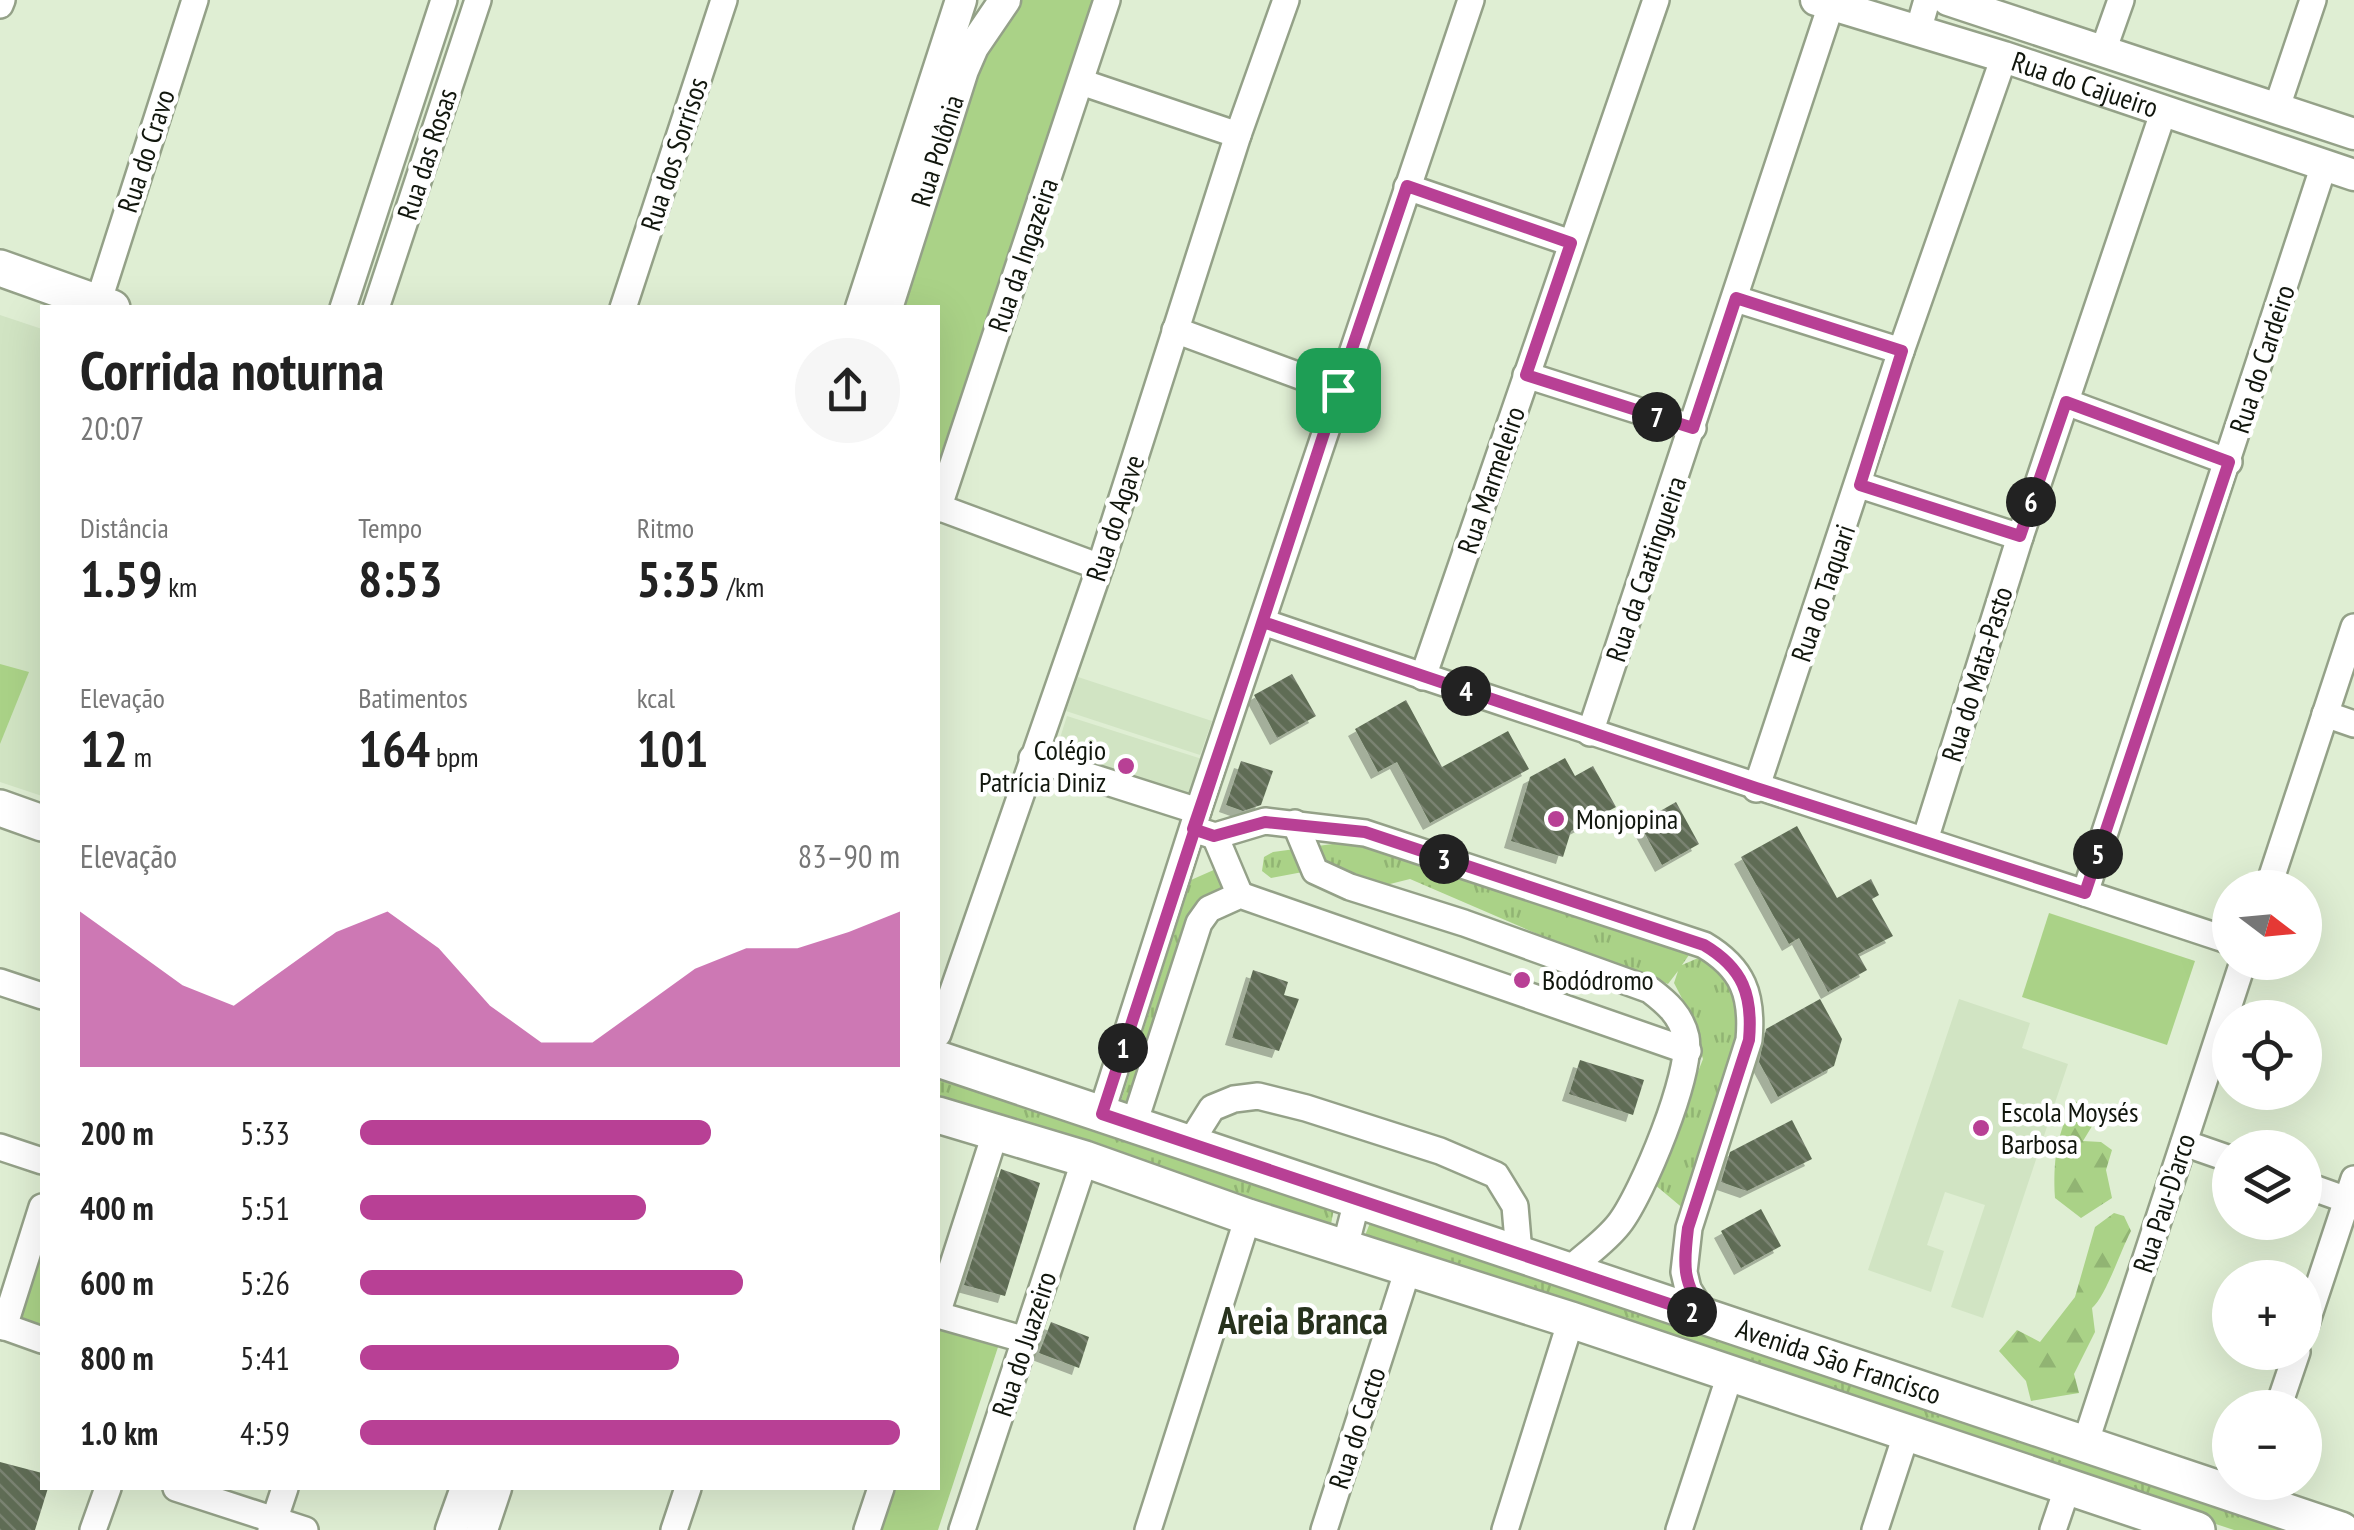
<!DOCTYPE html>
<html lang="pt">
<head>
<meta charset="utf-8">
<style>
  :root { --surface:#fff; --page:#f6f6f6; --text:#222; --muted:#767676; --accent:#b84095 }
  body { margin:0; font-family:"PT Sans Narrow",sans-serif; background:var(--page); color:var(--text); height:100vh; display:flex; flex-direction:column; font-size:38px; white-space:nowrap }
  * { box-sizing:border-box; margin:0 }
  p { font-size:32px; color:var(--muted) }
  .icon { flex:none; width:55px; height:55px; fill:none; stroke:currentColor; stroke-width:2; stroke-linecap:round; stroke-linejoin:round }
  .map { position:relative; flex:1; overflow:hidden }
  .details { position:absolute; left:40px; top:305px; width:900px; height:1185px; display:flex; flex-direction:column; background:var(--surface); border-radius:0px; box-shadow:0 10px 40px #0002 }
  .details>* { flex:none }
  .needle { width:65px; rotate:106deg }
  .controls { position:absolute; left:2212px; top:870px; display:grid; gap:20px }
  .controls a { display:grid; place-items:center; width:110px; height:110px; border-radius:50%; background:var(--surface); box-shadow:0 10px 40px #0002; font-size:50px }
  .pin { position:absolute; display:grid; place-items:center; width:85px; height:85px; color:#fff; margin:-42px; border-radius:20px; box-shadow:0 5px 15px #0006 }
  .km { position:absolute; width:50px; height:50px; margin:-25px; border-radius:50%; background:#222; color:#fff; font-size:28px; line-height:50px; text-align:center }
  .round { display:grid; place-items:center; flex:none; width:105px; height:105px; border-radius:52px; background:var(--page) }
  .head { display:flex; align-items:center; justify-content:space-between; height:170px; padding:0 40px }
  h1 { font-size:55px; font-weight:800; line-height:75px }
  .stats { display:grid; grid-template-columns:repeat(3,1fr); gap:15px; height:170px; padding:10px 40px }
  .stats div { display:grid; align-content:center }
  .stats b { font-size:50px; font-weight:800 }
  .stats small { font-size:28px; font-weight:400 }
  .stats p { font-size:28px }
  .chart { height:280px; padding:20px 40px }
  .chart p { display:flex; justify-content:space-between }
  .chart svg { width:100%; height:180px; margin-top:10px; fill:var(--accent); opacity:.7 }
  ul { padding:0 40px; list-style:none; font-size:32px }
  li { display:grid; grid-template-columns:160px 120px 1fr; align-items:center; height:75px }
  li i { height:25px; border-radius:12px; background:var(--accent) }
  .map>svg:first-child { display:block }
</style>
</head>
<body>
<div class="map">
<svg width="2354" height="1530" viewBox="0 0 2354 1530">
  <defs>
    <pattern id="grass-tufts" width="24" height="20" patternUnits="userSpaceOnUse" patternTransform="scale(2.5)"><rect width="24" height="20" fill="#aad287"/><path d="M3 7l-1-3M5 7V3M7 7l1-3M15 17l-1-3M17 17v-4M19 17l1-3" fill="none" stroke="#91b473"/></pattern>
    <pattern id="forest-firs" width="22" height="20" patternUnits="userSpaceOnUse" patternTransform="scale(2.5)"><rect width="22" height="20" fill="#aad287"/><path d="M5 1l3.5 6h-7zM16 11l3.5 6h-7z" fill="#91b473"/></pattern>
    <pattern id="building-back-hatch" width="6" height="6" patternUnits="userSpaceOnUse" patternTransform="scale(2.5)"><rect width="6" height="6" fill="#5f6c55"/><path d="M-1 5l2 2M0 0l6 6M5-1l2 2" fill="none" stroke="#7a8372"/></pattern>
    <filter id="shadow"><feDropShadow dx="-7" dy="7" stdDeviation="0" flood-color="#0004"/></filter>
  </defs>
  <rect width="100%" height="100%" fill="#dfeed3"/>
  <g fill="#d1e4c3">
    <polygon points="0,315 42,329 42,796 0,782"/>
    <polygon points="1078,677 1212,721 1200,755 1066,711"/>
    <polygon points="1067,716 1202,759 1184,816 1049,773"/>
    <polygon points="1959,999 2030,1023 2022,1048 2068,1064 1983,1318 1951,1307 1985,1205 1945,1192 1927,1245 1944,1251 1931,1292 1868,1270"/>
  </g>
  <g fill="url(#grass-tufts)">
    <path d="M1362,840L1691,952L1682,965L1705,955C1720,967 1731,979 1737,998C1748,1038 1699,1165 1685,1210L1654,1184L1703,1059L1687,1008L1674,983L1678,971L1668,984L1563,945L1410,879L1386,885L1324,868L1271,878L1262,871L1264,857L1273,852Z"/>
    <polygon points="1234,861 1248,883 1195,910 1176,952 1131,1111 1119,1107 1191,880"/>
    <polygon points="938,1075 1334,1209 1329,1234 938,1104"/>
    <polygon points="1372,1218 2316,1530 2234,1530 1362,1243"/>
  </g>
  <g fill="url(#forest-firs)">
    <path d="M2075,1101L2100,1113L2083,1141L2101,1142L2112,1150L2106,1170L2112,1198L2081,1218L2055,1198C2053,1162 2056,1133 2075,1101Z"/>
    <path d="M2114,1213L2124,1216L2131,1231C2120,1252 2106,1296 2092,1308L2095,1332L2074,1374L2079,1393L2031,1401L2026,1381L1999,1351L2017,1330L2040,1342L2075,1297L2095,1227Z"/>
  </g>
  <g fill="#aad287">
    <polygon points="1004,0 1105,0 938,486 938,308 895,308 976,47"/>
    <polygon points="0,664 29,672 0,744"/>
    <polygon points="2049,913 2195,961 2167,1045 2022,997"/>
    <polygon points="42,1244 42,1325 12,1315"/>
    <polygon points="938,1327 999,1344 938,1530 870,1530 884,1488 938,1488"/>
  </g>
  <g fill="url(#building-back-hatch)" filter="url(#shadow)">
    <polygon points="1292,674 1316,716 1277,738 1254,695"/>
    <polygon points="1406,700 1442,767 1508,731 1529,769 1430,823 1397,762 1378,772 1355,729"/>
    <polygon points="1565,758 1575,776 1593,766 1616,807 1571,831 1563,857 1511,841 1530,777"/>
    <polygon points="1241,761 1273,771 1261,805 1243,811 1226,805"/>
    <polygon points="1676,802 1699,844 1662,865 1639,823"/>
    <polygon points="1797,826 1837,898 1871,879 1879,895 1872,899 1893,936 1858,954 1867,970 1828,992 1799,938 1789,944 1741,857"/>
    <polygon points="1253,970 1288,982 1284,995 1299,999 1279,1051 1232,1038"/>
    <polygon points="1820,999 1842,1039 1834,1066 1778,1097 1759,1062 1766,1029"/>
    <polygon points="1580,1060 1644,1080 1633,1115 1569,1094"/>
    <polygon points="1792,1120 1812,1159 1747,1191 1721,1182 1730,1152"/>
    <polygon points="1001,1169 1040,1183 1005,1296 964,1285"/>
    <polygon points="1761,1209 1781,1246 1741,1268 1721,1231"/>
    <polygon points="1051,1322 1089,1337 1079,1368 1039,1353"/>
    <polygon points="0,1462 42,1473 42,1488 48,1488 35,1530 0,1530"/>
  </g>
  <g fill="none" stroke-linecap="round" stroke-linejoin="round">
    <defs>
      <g id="minor">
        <polyline points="0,5 2,0"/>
        <polyline points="1918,31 1927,0"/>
        <polyline points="2103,51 2121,0"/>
        <polyline points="1081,82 1238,135"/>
        <polyline points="2276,110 2313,0"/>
        <polyline points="1407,187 1571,243"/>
        <polyline points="1736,299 1901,351"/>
        <polyline points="98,303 195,0"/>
        <polyline points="343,308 444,0"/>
        <polyline points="376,308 478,0"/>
        <polyline points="623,308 724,0"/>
        <polyline points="1175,330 1338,390"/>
        <polyline points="1526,375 1693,428"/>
        <polyline points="2066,402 2229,462"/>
        <polyline points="1860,485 2020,537"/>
        <polyline points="938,507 1100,567"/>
        <polyline points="938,509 1107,0"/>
        <path d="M1263,622C1584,732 1908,834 2230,941"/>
        <polyline points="1423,677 1656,0"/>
        <polyline points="2325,714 2354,724"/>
        <polyline points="1590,733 1831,5"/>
        <polyline points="1032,758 1198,811"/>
        <polyline points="1756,789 1901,351 2004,57"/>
        <path d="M1295,823L1315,871L1350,887L1464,923L1650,990C1667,1003 1681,1015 1686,1037C1693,1072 1642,1195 1619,1224C1605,1242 1585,1255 1568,1271"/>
        <path d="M1193,829L1215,836L1265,821L1365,833L1704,945C1743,968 1753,995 1749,1040L1689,1228L1684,1272L1688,1289L1705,1316"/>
        <polyline points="1215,836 1240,895"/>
        <polyline points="1925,840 2020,537 2164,110"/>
        <polyline points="2268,888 2354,627"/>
        <polyline points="2085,893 2324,165"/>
        <polyline points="0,982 42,996"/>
        <polyline points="938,1034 1100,567 1238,135 1286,0"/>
        <polyline points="1101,1114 1198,811 1471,0"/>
        <polyline points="1134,1124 1199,923 1209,909 1240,895 1688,1051"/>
        <polyline points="1190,1143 1212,1108 1234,1099 1258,1096 1306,1108 1440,1151 1496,1175 1515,1206 1519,1253"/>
        <polyline points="2184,1143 2230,1159"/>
        <polyline points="0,1147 42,1161"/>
        <polyline points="2305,1185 2347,1200"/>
        <polyline points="1345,1247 1357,1201"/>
        <polyline points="938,1311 995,1134"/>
        <polyline points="938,1315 1026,1340"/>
        <polyline points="0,1325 42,1340"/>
        <polyline points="4,1327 42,1207"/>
        <polyline points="2305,1327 2354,1179"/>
        <polyline points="2278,1408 2297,1352"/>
        <polyline points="2085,1444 2243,962"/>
        <polyline points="176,1488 305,1530"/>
        <polyline points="93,1530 108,1488"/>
        <polyline points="271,1530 285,1488"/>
        <polyline points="674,1530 688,1488"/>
        <polyline points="867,1530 881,1488"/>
        <polyline points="962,1530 1085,1159"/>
        <polyline points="1148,1530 1248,1217"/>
        <polyline points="1324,1530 1408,1269"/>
        <polyline points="1505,1530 1571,1320"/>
        <polyline points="1679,1530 1730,1375"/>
        <polyline points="1875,1530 1907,1432"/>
        <polyline points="2053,1530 2068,1486"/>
      </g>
      <g id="tertiary">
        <path id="s1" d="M1816,0L2004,57L2354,175"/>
        <polyline points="1948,0 2354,134"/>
        <polyline points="861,308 961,0"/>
        <path id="s2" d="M887,308L963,70L973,47L1005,0"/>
        <polyline points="451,1530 466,1488"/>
        <polyline points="482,1530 496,1488"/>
      </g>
      <g id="secondary">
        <polyline points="0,268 112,308"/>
        <polyline points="0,808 42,823"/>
        <path id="s3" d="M938,1059L2341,1530"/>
        <polyline points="938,1115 1085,1159 1248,1217 1571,1320 2197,1530"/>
      </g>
    </defs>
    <use href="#minor" stroke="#94a188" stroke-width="30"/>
    <use href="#tertiary" stroke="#94a188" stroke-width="35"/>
    <use href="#secondary" stroke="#94a188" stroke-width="40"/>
    <use href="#minor" stroke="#fff" stroke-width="25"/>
    <use href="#tertiary" stroke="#fff" stroke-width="30"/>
    <use href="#secondary" stroke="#fff" stroke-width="35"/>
  </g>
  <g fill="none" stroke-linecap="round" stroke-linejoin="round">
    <defs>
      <path id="route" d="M1338,390L1102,1114L1705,1316C1683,1281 1683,1269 1688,1228L1749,1040C1753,995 1743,968 1704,945L1365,832L1265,822L1214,836L1193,829L1263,622L1756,788L2085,893L2229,462L2066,402L2020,536L1860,485L1902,351L1736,298L1693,428L1526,375L1571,243L1407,186L1338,390"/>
    </defs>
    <use href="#route" stroke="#fff" stroke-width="20"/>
    <use href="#route" stroke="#b84095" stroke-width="12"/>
  </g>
  <g fill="#b84095" stroke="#fff" stroke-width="4">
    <circle cx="1126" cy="766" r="10"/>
    <circle cx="1556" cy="819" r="10"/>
    <circle cx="1522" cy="980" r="10"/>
    <circle cx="1981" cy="1128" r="10"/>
  </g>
  <g text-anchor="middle" stroke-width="9" stroke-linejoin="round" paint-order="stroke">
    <g font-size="28" fill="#11160d" stroke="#fff">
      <text dy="10" stroke="none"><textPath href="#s1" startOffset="282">Rua do Cajueiro</textPath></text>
      <text dy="10" stroke="none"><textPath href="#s2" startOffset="165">Rua Polônia</textPath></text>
      <text transform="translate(146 151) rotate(-72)" y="10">Rua do Cravo</text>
      <text transform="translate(427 154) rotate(-72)" y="10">Rua das Rosas</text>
      <text transform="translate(674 154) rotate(-72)" y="10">Rua dos Sorrisos</text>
      <text transform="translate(1023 255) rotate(-71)" y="10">Rua da Ingazeira</text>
      <text transform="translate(2262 359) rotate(-72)" y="10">Rua do Cardeiro</text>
      <text transform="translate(1491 480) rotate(-71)" y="10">Rua Marmeleiro</text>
      <text transform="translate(1115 518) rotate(-72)" y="10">Rua do Agave</text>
      <text transform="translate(1646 569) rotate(-71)" y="10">Rua da Caatingueira</text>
      <text transform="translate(1823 593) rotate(-71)" y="10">Rua do Taquari</text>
      <text transform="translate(1977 674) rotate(-73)" y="10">Rua do Mata-Pasto</text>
      <text transform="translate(2164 1203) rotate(-72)" y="10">Rua Pau-D'arco</text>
      <text transform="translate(1024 1344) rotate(-72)" y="10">Rua do Juazeiro</text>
      <text dy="10" stroke="none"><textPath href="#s3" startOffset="950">Avenida São Francisco</textPath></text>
      <text transform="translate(1357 1428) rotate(-72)" y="10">Rua do Cacto</text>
    </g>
    <g font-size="28" fill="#11160d" stroke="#fff" text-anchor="start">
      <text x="1106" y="760" text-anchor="end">Colégio<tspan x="1106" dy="32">Patrícia Diniz</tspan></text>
      <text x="1576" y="829">Monjopina</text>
      <text x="1542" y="990">Bodódromo</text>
      <text x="2001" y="1122">Escola Moysés<tspan x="2001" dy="32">Barbosa</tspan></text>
    </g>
    <g font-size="38" font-weight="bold" fill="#27321d" stroke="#fff">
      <text x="1303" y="1334">Areia Branca</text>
    </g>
  </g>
</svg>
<div class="controls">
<a><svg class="needle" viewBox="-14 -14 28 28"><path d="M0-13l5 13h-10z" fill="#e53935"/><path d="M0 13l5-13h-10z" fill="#767676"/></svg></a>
<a><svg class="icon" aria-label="locate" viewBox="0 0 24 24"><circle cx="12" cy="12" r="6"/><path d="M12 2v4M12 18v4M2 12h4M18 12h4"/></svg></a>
<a><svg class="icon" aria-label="layers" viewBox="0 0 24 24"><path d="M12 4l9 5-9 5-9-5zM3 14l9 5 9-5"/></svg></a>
<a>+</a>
<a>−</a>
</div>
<div class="pin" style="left:1338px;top:390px;background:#1e9e55"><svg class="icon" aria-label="arrive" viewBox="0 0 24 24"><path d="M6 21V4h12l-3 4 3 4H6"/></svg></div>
<b class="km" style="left:1123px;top:1048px">1</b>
<b class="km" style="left:1692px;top:1312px">2</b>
<b class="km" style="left:1444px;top:859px">3</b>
<b class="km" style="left:1466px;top:691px">4</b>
<b class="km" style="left:2098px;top:854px">5</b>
<b class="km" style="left:2031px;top:502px">6</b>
<b class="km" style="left:1657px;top:417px">7</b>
<section class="details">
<div class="head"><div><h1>Corrida noturna</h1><p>20:07</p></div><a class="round"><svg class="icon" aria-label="share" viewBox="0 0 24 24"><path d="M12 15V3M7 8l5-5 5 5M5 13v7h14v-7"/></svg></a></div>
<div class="stats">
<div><p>Distância</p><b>1.59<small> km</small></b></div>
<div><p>Tempo</p><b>8:53</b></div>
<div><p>Ritmo</p><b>5:35<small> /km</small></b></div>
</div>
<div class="stats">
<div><p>Elevação</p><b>12<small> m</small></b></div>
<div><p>Batimentos</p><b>164<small> bpm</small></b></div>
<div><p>kcal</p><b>101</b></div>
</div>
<div class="chart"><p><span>Elevação</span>83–90 m</p>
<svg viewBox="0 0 160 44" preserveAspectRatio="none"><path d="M0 44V6L10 15L20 24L30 29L40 20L50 11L60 6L70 15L80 29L90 38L100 38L110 29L120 20L130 15L140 15L150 11L160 6V44z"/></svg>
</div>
<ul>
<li><b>200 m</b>5:33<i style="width:65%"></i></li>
<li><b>400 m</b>5:51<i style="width:53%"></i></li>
<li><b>600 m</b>5:26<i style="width:71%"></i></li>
<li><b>800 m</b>5:41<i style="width:59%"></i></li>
<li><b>1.0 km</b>4:59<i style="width:100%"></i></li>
</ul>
</section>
</div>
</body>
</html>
